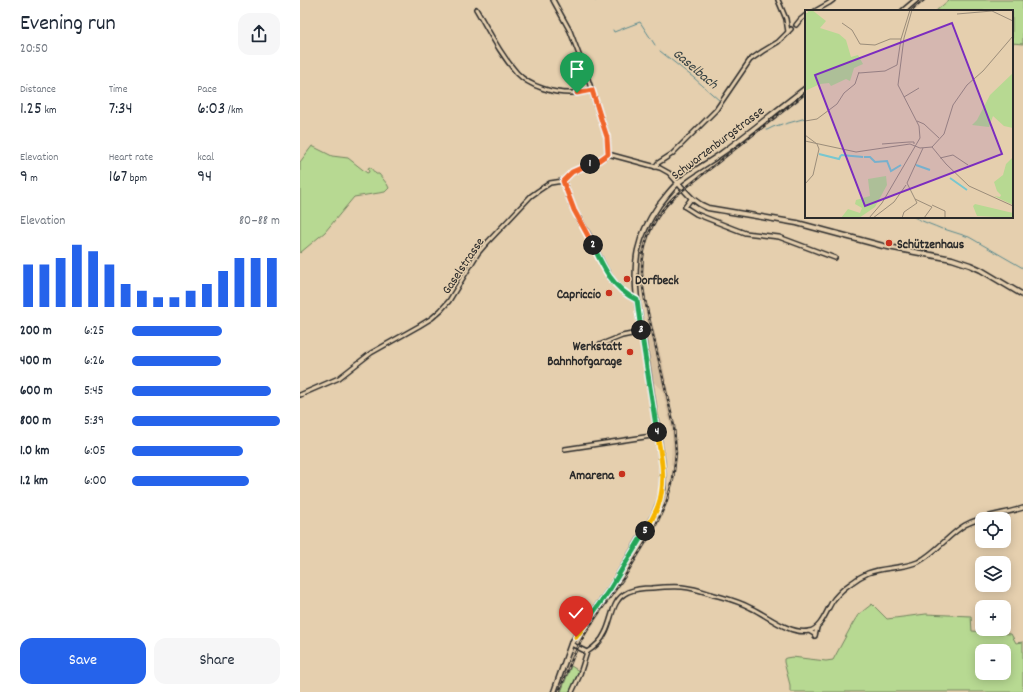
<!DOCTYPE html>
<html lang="en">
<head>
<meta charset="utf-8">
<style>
  :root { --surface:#fff; --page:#f6f6f7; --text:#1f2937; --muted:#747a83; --accent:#2563eb }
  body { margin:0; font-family:Dekko,sans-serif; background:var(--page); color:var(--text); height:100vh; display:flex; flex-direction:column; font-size:15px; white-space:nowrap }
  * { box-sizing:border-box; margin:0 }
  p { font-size:13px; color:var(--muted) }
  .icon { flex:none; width:22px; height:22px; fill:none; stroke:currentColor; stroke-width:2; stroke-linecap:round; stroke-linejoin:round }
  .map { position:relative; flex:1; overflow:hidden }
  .sheet { display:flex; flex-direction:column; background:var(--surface); width:300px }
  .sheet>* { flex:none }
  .controls { position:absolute; left:675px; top:512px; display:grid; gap:8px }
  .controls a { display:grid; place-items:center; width:36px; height:36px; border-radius:8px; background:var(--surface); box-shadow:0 2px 10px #0003; font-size:20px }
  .pin { position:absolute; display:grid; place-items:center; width:34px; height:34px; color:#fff; margin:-41px -17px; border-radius:50% 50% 50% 0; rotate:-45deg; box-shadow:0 0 4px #0007 }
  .pin .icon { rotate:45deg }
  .km { position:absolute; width:20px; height:20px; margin:-10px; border-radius:50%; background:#222; color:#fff; font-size:11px; line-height:20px; text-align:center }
  .round { display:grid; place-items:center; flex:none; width:42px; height:42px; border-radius:12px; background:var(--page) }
  .overview { display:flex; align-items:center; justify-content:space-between; height:68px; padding:0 20px }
  h1 { font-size:22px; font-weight:600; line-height:30px }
  .stats { display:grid; grid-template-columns:repeat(3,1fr); gap:6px; height:68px; padding:4px 20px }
  .stats div { display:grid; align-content:center }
  .stats b { font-size:17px; font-weight:600 }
  .stats small { font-size:11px; font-weight:400 }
  .stats p { font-size:11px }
  .chart { height:112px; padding:8px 20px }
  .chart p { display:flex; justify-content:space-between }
  .chart svg { width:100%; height:72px; margin-top:4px; stroke:var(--accent); stroke-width:6 }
  .primary-button { display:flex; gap:8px; margin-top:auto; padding:8px 20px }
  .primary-button a { flex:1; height:46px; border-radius:12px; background:var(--accent); color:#fff; font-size:16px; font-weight:600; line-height:46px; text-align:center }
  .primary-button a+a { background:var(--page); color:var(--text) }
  ul { padding:0 20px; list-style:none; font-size:13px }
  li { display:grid; grid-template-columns:64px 48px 1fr; align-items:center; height:30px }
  li i { height:10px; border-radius:5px; background:var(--accent) }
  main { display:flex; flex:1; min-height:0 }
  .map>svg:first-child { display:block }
</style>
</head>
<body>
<main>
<section class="sheet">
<div class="overview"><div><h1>Evening run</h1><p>20:50</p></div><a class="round"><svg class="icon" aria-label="share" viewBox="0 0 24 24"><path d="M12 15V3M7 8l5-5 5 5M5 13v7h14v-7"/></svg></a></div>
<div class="stats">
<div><p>Distance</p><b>1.25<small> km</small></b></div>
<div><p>Time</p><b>7:34</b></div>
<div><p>Pace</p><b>6:03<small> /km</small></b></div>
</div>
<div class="stats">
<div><p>Elevation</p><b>9<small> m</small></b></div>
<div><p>Heart rate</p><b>167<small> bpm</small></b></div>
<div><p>kcal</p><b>94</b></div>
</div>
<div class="chart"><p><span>Elevation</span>80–88 m</p>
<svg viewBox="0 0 160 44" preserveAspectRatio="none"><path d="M5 44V18M15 44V18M25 44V14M35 44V6M45 44V10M55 44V18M65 44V30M75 44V34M85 44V38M95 44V38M105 44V34M115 44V30M125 44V22M135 44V14M145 44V14M155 44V14"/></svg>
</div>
<ul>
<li><b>200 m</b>6:25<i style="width:61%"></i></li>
<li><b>400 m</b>6:26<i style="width:60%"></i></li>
<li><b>600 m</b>5:45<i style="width:94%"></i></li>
<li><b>800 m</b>5:39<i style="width:100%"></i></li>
<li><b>1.0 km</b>6:05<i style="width:75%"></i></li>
<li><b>1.2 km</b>6:00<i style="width:79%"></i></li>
</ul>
<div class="primary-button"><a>Save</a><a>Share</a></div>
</section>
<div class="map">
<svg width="723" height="692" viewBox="0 0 723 692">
  <rect width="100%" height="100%" fill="#e5cfae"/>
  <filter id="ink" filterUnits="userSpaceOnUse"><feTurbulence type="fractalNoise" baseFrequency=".025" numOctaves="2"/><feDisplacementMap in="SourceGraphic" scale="8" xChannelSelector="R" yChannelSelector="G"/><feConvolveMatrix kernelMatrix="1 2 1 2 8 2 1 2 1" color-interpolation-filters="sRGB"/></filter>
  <g filter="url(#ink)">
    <polygon fill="#d6bfa0" points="506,91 506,94 374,198 361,214 351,231 347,244 344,255 343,268 343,281 347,304 363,364 375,429 377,453 374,480 367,503 357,527 321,585 285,636 280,648 276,653 261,692 257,692 275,646 285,629 318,583 354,526 365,503 371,480 373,466 371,464 372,438 371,428 362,389 352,381 342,322 347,321 345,305 341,281 340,264 343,248 349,230 359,213 373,196"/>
    <g fill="#b7d992" stroke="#71825e" fill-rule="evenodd">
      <polygon points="649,0 723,0 723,44 712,43 712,11 636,11"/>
      <polygon points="12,146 32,156 48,158 67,173 69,172 68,168 70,167 76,174 79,174 87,184 89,188 85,192 54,197 25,232 0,253 0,162"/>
      <path d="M572,604L587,619L626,614L671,616L672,631L711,634L716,643L723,642V692H490V685L484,662V659L486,658L492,657L526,661L533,660L553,623L558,615ZM682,651H704V673H682Z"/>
      <polygon points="271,666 279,671 270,692 261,692"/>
    </g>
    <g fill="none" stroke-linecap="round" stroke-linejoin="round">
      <g stroke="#59898e" stroke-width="1">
        <polyline points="294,0 295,1"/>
        <polyline points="313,30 314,32 340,22 355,45"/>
        <polyline points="360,51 394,78 420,101"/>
        <polyline points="485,124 506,118"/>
        <polyline points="466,130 467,130 473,127 482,124"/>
        <path d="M614,217C623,222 633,225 642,229"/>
        <polyline points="644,229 669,237 723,268"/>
      </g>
      <defs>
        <g id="street">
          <polyline points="253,0 270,31 286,73 307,137 308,154"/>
          <polyline points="478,0 486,19 488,32"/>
          <path d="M176,9C189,31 200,54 217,73C230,87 255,94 274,93C280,93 286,91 292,90"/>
          <polyline points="515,11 529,3 533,0"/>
          <polyline points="496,25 500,20 506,15"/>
          <polyline points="355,167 358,163 372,154 416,110 450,60 463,51 478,42 491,29"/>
          <path d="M263,181C267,190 270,201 274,210C279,219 285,228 290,237C302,261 310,288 337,300"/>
          <polyline points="391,199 385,207 396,214 437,230 445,233 479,237 535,258"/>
          <polyline points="297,346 322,336 342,332"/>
          <polyline points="0,395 39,378 71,353 119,326 132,318 141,310 149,301 178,253 184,246 231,196 238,191 250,183 263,181 272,172 298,161 308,154 360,168 369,173 378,183"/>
          <polyline points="265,449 358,435"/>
          <polyline points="509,631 514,634 515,636 517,628"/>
          <polyline points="271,644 287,652"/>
          <path d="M272,692L279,677L287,652C295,647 301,642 305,633C313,618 311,600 328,592C335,589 344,588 352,588C362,587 372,586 382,587C392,588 402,591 411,594C425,598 439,601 451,608C468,616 490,635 509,631C522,629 527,608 534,599C539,593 544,588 550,584C555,580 561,576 568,573C584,567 601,569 618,562C636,553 648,535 665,525C683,515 704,514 723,508"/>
        </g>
        <g id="secondary">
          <polyline points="603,11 616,0"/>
          <path d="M378,183C387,193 394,203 408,208L497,223L583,246L652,259L670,265L681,270L723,295"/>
          <path d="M254,692L271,644L280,630L310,589L354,515L360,500L363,489V475L362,461L337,300C333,261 336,238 359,205C365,198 370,190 377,184C390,172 407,164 422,153C451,132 478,109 506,88"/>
        </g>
      </defs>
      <use href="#street" stroke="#2b2b2b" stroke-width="6"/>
      <use href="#secondary" stroke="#2b2b2b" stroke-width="7"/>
      <use href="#street" stroke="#e5cfae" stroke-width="3"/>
      <use href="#secondary" stroke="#e5cfae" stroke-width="4"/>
      <defs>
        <g id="rail">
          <polyline points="611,11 624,0"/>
          <path d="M259,692L273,657L282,639L291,624L325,576L355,527L366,503L373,480L376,453L374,426L345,300C337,261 344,226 374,197L506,93"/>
        </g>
      </defs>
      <use href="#rail" stroke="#2b2b2b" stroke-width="2.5"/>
      <use href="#rail" stroke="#e5cfae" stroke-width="1" stroke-dasharray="3" stroke-linecap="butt"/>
    </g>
  </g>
  <g fill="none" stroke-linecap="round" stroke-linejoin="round" filter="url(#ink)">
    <defs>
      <polyline id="split-1" points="277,93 292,90 302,122 307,137 308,154 298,161 290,164"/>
      <polyline id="split-2" points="290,164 272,172 263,181 274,210 293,245"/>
      <path id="split-3" d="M293,245C303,267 313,289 337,300L341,330"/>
      <polyline id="split-4" points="341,330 357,432"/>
      <path id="split-5" d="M345,531C350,523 355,514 358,506C367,481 361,457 357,432"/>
      <polyline id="split-6" points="290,617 310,589 345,531"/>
      <polyline id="split-7" points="276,637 290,617"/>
    </defs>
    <use href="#split-1" stroke="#fff" stroke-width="8"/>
    <use href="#split-2" stroke="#fff" stroke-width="8"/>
    <use href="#split-3" stroke="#fff" stroke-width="8"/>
    <use href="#split-4" stroke="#fff" stroke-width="8"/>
    <use href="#split-5" stroke="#fff" stroke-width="8"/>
    <use href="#split-6" stroke="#fff" stroke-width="8"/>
    <use href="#split-7" stroke="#fff" stroke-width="8"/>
    <use href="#split-1" stroke="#f0652b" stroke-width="5"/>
    <use href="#split-2" stroke="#f0652b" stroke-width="5"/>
    <use href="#split-3" stroke="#22a559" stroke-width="5"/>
    <use href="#split-4" stroke="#22a559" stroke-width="5"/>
    <use href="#split-5" stroke="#f5b400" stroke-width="5"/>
    <use href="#split-6" stroke="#22a559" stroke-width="5"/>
    <use href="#split-7" stroke="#f5b400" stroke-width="5"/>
  </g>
  <g fill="#c8321e" stroke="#e5cfae" stroke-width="1.5">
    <circle cx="589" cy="243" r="4"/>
    <circle cx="327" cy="279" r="4"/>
    <circle cx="309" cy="293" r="4"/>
    <circle cx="330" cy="352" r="4"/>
    <circle cx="322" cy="474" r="4"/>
  </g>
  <g text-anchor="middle" stroke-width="3" stroke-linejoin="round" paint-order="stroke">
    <g font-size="13" fill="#2b2b2b" stroke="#e5cfae">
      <text transform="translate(417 142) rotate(-37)" y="5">Schwarzenburgstrasse</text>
      <text transform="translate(162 265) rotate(-56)" y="5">Gaselstrasse</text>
    </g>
    <g font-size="13" font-weight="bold" fill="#2b2b2b" stroke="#e5cfae" text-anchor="end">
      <text x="597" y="248" text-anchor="start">Schützenhaus</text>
      <text x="335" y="284" text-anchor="start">Dorfbeck</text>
      <text x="301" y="298">Capriccio</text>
      <text x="322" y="350">Werkstatt<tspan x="322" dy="15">Bahnhofgarage</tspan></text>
      <text x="314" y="479">Amarena</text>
    </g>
    <g font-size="14" font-style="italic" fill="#364244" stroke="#e5cfae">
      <text transform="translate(396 68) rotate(40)" y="5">Gaselbach</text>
    </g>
  </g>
  <g transform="translate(505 10)">
    <rect width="208" height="208" fill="#e5cfae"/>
    <path d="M2,0H7L21,11L15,18L34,24L41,30L46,47L53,45L58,54L49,58L45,71L41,69L26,76L24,73L15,74L0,81V3H3ZM208,63V118L199,116L188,106L184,117L167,115L172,110L185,85ZM208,147V195L189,186L195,187L196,185L192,181L189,172L198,165L201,154ZM81,166L82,175L70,197L54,208H36L43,199L55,203L57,198L50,194L51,190L65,186L63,169ZM170,194L208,203V208L172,206L168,196Z" fill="#b7d992"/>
    <path fill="none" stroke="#77c7d0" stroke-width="2" d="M14,144L34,149L36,145M36,145L58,147M59,147H65L70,152L82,151L86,161L96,155M111,155L125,160M145,168L162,180"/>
    <path fill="none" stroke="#9b8d7a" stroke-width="1" d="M152,4L187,1L208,11M37,13L47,20L55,34L70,35L85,29H96M54,63L80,61L92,55L96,29L105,0M99,87L114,78M0,111L12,109L32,94L39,83L50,74L54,62M112,111L119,114L134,128M0,125L12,134L14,139L8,165L0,174M0,131L51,142L105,134L115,138L127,137L139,124L148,95L162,75L178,61L208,26M77,134L104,132H109V134M127,137L141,154L164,176L208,196M135,148L148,145L163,155M102,173L118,138M110,189L127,197L119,208M127,195L140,201V208M64,208L77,193L115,128L114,116L93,75L99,28L107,0M68,208L89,192L101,175M97,208L99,202L112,193L102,173"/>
    <path fill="#7b2cbf" fill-opacity="0.15" stroke="#7b2cbf" stroke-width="2" d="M147,13L197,144L60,196L10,65Z"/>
    <rect width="208" height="208" fill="none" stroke="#2b2b2b" stroke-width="2"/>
  </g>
</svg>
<div class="controls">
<a><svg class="icon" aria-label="locate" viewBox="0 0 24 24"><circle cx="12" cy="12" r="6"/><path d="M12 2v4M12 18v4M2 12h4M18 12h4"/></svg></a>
<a><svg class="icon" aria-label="layers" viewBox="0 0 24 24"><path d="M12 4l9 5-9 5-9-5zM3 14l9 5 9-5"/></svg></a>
<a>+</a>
<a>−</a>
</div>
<div class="pin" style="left:277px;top:93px;background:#1e9e55"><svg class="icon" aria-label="arrive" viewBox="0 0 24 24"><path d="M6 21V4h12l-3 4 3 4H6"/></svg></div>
<div class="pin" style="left:276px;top:637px;background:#d93025"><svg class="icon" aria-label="check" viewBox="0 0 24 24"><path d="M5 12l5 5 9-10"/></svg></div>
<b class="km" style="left:290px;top:164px">1</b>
<b class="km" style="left:293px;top:245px">2</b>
<b class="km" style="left:341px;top:330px">3</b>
<b class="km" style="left:357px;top:432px">4</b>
<b class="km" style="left:345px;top:531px">5</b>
</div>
</main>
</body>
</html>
